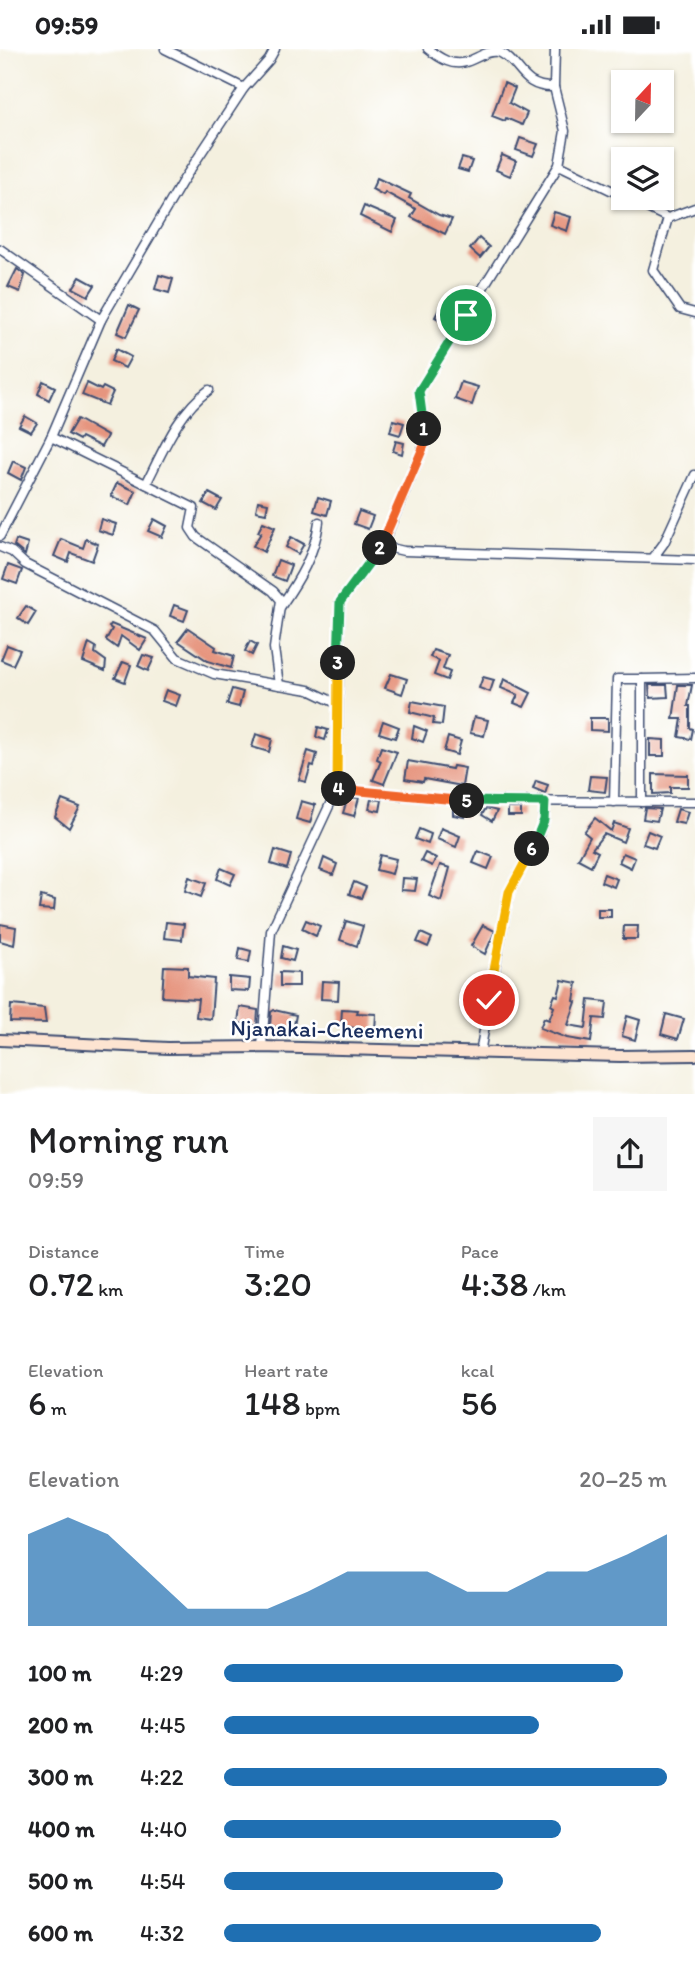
<!DOCTYPE html>
<html lang="en">
<head>
<meta charset="utf-8">
<style>
  :root { --surface:#fff; --page:#f6f6f6; --text:#202124; --muted:#757577; --accent:#1f6fb2 }
  body { margin:0; font-family:Itim,sans-serif; background:var(--page); color:var(--text); height:100vh; display:flex; flex-direction:column; font-size:26px; white-space:nowrap }
  * { box-sizing:border-box; margin:0 }
  p { font-size:23px; color:var(--muted) }
  .icon { flex:none; width:38px; height:38px; fill:none; stroke:currentColor; stroke-width:2; stroke-linecap:round; stroke-linejoin:round }
  .map { position:relative; height:1045px; overflow:hidden }
  .details { display:flex; flex-direction:column; background:var(--surface); flex:1 }
  .details>* { flex:none }
  .needle { width:46px; rotate:22deg }
  .fabs { position:absolute; left:611px; top:21px; display:grid; gap:14px }
  .fabs a { display:grid; place-items:center; width:63px; height:63px; border-radius:0px; background:var(--surface); box-shadow:0 2px 5px #0004; font-size:35px }
  .pin { position:absolute; display:grid; place-items:center; width:60px; height:60px; color:#fff; margin:-30px; border:4px solid #fff; border-radius:50%; box-shadow:0 2px 7px #0007 }
  .km { position:absolute; width:35px; height:35px; margin:-18px; border-radius:50%; background:#222; color:#fff; font-size:19px; line-height:35px; text-align:center }
  .round { display:grid; place-items:center; flex:none; width:74px; height:74px; border-radius:0px; background:var(--page) }
  .overview { display:flex; align-items:center; justify-content:space-between; height:119px; padding:0 28px }
  h1 { font-size:38px; font-weight:600; line-height:52px }
  .metrics { display:grid; grid-template-columns:repeat(3,1fr); gap:10px; height:119px; padding:7px 28px }
  .metrics div { display:grid; align-content:center }
  .metrics b { font-size:35px; font-weight:600 }
  .metrics small { font-size:19px; font-weight:400 }
  .metrics p { font-size:19px }
  .chart { height:196px; padding:14px 28px }
  .chart p { display:flex; justify-content:space-between }
  .chart svg { width:100%; height:126px; margin-top:7px; fill:var(--accent); opacity:.7 }
  ul { padding:0 28px; list-style:none; font-size:23px }
  li { display:grid; grid-template-columns:112px 84px 1fr; align-items:center; height:52px }
  li i { height:18px; border-radius:9px; background:var(--accent) }
  .status { display:flex; justify-content:space-between; align-items:center; height:49px; padding:0 35px; background:var(--surface); direction:ltr }
  .status svg { height:19px; fill:currentColor }
  .map>svg:first-child { display:block }
</style>
</head>
<body>
<div class="status"><b>09:59</b><svg viewBox="0 0 49 12"><path d="M0 12V9h3v3zM5 12V6h3v6zM10 12V3h3v9zM15 12V0h3v12zM26 1h20v11H26zM47 4h2v5h-2z"/></svg></div>
<div class="map">
<svg width="695" height="1045" viewBox="0 0 695 1045">
  <rect width="100%" height="100%" fill="#fff"/>
  <filter id="ink" filterUnits="userSpaceOnUse"><feTurbulence type="fractalNoise" baseFrequency=".0143" numOctaves="2"/><feDisplacementMap in="SourceGraphic" scale="14" xChannelSelector="R" yChannelSelector="G"/><feConvolveMatrix kernelMatrix="1 2 1 2 8 2 1 2 1" color-interpolation-filters="sRGB"/></filter>
  <filter id="wash" filterUnits="userSpaceOnUse"><feTurbulence type="fractalNoise" baseFrequency=".00686" numOctaves="4" result="noise"/><feDisplacementMap in="SourceGraphic" scale="28" xChannelSelector="R" yChannelSelector="G"/><feGaussianBlur stdDeviation="1.57" result="paint"/><feColorMatrix in="noise" values="0 0 0 0 0 0 0 0 0 0 0 0 0 0 0 0 0 1.4 0 .05"/><feComposite in="paint" operator="in"/></filter>
  <g filter="url(#wash)">
    <rect width="100%" height="100%" fill="#f4f0df"/>
    <g id="blocks">
      <g fill="#e6957f">
        <polygon points="504,34 515,39 509,54 527,64 522,76 506,69 505,72 492,67"/>
        <polygon points="520,89 538,95 533,107 516,101"/>
        <polygon points="502,106 516,112 510,127 496,121"/>
        <polygon points="462,109 472,112 468,123 458,120"/>
        <polygon points="377,129 411,145 409,149 439,166 452,170 445,185 411,168 416,160 385,143 383,146 372,140"/>
        <polygon points="364,157 397,171 392,183 360,167"/>
        <polygon points="554,163 571,168 567,182 550,176"/>
        <polygon points="479,189 489,198 480,209 470,200"/>
        <polygon points="17,220 25,226 20,243 8,238"/>
        <polygon points="159,226 173,230 169,244 155,240"/>
        <polygon points="80,228 95,236 88,247 73,239"/>
        <polygon points="129,256 139,261 126,288 117,284"/>
        <polygon points="440,258 451,264 446,274 435,268"/>
        <polygon points="116,300 131,308 125,319 111,312"/>
        <polygon points="43,332 55,338 49,351 38,345"/>
        <polygon points="461,333 478,338 472,356 455,350"/>
        <polygon points="87,334 101,341 103,338 113,343 107,356 82,346"/>
        <polygon points="25,367 37,374 31,383 19,377"/>
        <polygon points="77,370 107,387 101,398 81,388 79,391 68,385"/>
        <polygon points="393,371 404,374 400,386 390,383"/>
        <polygon points="396,392 404,394 402,405 393,402"/>
        <polygon points="13,412 26,418 21,431 8,424"/>
        <polygon points="117,434 136,442 130,456 111,447"/>
        <polygon points="209,444 222,451 216,461 203,454"/>
        <polygon points="318,448 331,452 327,466 314,462"/>
        <polygon points="258,452 268,454 266,464 256,462"/>
        <polygon points="359,462 373,467 368,480 354,475"/>
        <polygon points="101,470 116,475 113,486 98,481"/>
        <polygon points="154,470 167,477 162,488 148,482"/>
        <polygon points="263,473 275,478 264,503 253,497 261,484 258,483"/>
        <polygon points="291,488 304,495 298,505 286,498"/>
        <polygon points="61,490 83,499 86,490 98,495 92,512 71,504 68,513 54,507"/>
        <polygon points="16,491 28,495 25,506 14,497"/>
        <polygon points="278,511 291,516 285,532 272,527"/>
        <polygon points="8,516 22,521 17,535 3,530"/>
        <polygon points="174,556 188,561 184,572 170,567"/>
        <polygon points="26,557 36,563 28,576 18,569"/>
        <polygon points="111,575 147,590 140,601 121,587 117,599 106,591 112,580 109,578"/>
        <polygon points="188,579 216,598 215,601 234,607 231,619 208,612 178,592"/>
        <polygon points="250,592 257,596 252,606 245,602"/>
        <polygon points="89,594 96,598 95,604 106,612 105,622 83,613"/>
        <polygon points="7,596 20,601 13,616 1,611"/>
        <polygon points="433,601 448,606 443,620 450,623 447,631 434,626 439,612 430,608"/>
        <polygon points="143,606 154,609 148,622 138,617"/>
        <polygon points="123,613 131,616 125,633 115,629"/>
        <polygon points="391,625 407,630 402,645 385,639"/>
        <polygon points="483,628 494,631 490,643 479,639"/>
        <polygon points="504,630 531,644 524,658 514,654 518,646 501,639"/>
        <polygon points="649,636 667,636 668,648 650,649"/>
        <polygon points="678,636 692,636 688,657 690,657 690,679 693,680 691,690 679,688 682,670 673,670"/>
        <polygon points="232,640 243,643 239,658 227,655"/>
        <polygon points="166,641 180,646 176,657 162,652"/>
        <polygon points="412,652 444,658 442,676 433,675 434,669 410,663"/>
        <polygon points="474,668 488,671 484,687 470,684"/>
        <polygon points="590,669 608,669 608,682 590,681"/>
        <polygon points="383,672 399,678 395,689 379,684"/>
        <polygon points="414,677 427,682 423,693 412,689"/>
        <polygon points="318,678 328,681 325,691 316,688"/>
        <polygon points="256,685 272,690 269,703 252,698"/>
        <polygon points="448,688 461,692 457,706 444,702"/>
        <polygon points="650,690 664,691 664,707 650,707"/>
        <polygon points="381,698 397,703 384,735 373,731 381,712 377,710"/>
        <polygon points="308,702 317,705 314,717 311,716 306,733 299,731"/>
        <polygon points="408,712 452,720 453,717 465,719 462,737 424,730 423,733 405,730"/>
        <polygon points="653,725 688,726 688,738 670,738 670,744 653,745"/>
        <polygon points="590,727 607,728 605,743 588,741"/>
        <polygon points="536,732 548,736 545,745 533,740"/>
        <polygon points="348,748 359,749 354,767 343,764"/>
        <polygon points="371,750 382,751 380,762 369,760"/>
        <polygon points="62,751 80,758 69,779 55,768"/>
        <polygon points="301,752 315,756 310,774 296,770"/>
        <polygon points="453,758 466,759 465,768 453,766"/>
        <polygon points="486,759 497,762 492,772 482,766"/>
        <rect x="508" y="759" width="13" height="8"/>
        <polygon points="645,759 660,760 657,772 643,770"/>
        <polygon points="678,760 688,763 684,775 674,773"/>
        <polygon points="595,769 611,782 614,774 628,779 623,793 604,785 592,800 598,803 591,817 578,810 590,788 584,783"/>
        <polygon points="441,779 460,787 456,798 437,790"/>
        <polygon points="419,780 431,785 428,795 415,790"/>
        <polygon points="648,782 660,787 655,799 643,795"/>
        <polygon points="275,801 291,806 287,820 271,815"/>
        <polygon points="478,802 493,808 488,820 473,814"/>
        <polygon points="425,804 436,809 432,817 421,812"/>
        <polygon points="623,804 635,809 631,819 619,813"/>
        <polygon points="380,806 396,810 392,825 376,821"/>
        <polygon points="324,809 337,815 333,826 320,821"/>
        <polygon points="440,816 450,819 441,852 429,847"/>
        <polygon points="221,819 235,825 230,836 217,830"/>
        <polygon points="604,825 617,830 614,838 601,833"/>
        <polygon points="189,828 206,834 201,848 185,842"/>
        <polygon points="402,829 417,830 415,842 401,841"/>
        <polygon points="354,833 366,838 361,849 349,845"/>
        <polygon points="41,847 55,851 54,861 39,860"/>
        <rect x="598" y="860" width="13" height="8"/>
        <polygon points="306,871 320,877 316,887 302,880"/>
        <polygon points="346,872 363,877 357,897 340,891"/>
        <polygon points="166,873 184,875 182,891 164,889"/>
        <polygon points="0,875 16,878 14,896 0,892"/>
        <polygon points="483,876 495,882 485,905 471,897"/>
        <polygon points="624,877 638,877 637,890 623,890"/>
        <polygon points="421,884 432,889 428,898 417,893"/>
        <polygon points="283,897 296,901 293,912 281,909"/>
        <polygon points="240,899 251,902 249,913 238,911"/>
        <polygon points="164,917 188,918 188,927 214,930 211,970 196,968 198,950 162,948"/>
        <polygon points="280,923 299,924 299,937 280,937"/>
        <polygon points="229,928 250,930 249,942 229,941"/>
        <polygon points="562,931 577,934 574,952 576,953 568,976 586,979 589,951 607,953 605,970 594,969 591,993 567,989 540,979 544,969 549,971 554,958 551,956 555,946 558,947"/>
        <polygon points="322,932 339,933 338,951 321,950"/>
        <polygon points="11,956 44,959 46,974 10,973"/>
        <polygon points="240,958 258,961 257,977 238,974"/>
        <polygon points="342,960 358,961 357,964 376,965 375,982 341,977"/>
        <polygon points="274,961 296,966 293,982 270,977 271,963"/>
        <polygon points="666,965 684,970 678,990 661,985"/>
        <polygon points="627,967 640,971 635,991 622,987"/>
      </g>
    </g>
  </g>
  <g filter="url(#ink)">
    <use href="#blocks" fill-opacity="0" stroke="#3c4c71" stroke-width="2"/>
    <g fill="none" stroke-linecap="round" stroke-linejoin="round">
      <defs>
        <g id="minor">
          <polyline points="165,0 244,39"/>
          <path d="M428,0C433,4 440,9 447,12C469,21 480,0 499,3C521,13 520,39 554,38"/>
          <polyline points="559,116 623,147"/>
          <polyline points="626,149 668,169 653,221 680,260 695,264"/>
          <polyline points="668,169 695,159"/>
          <polyline points="0,200 101,271"/>
          <polyline points="51,388 194,459 190,479 196,488 273,542 281,551 274,599 279,636"/>
          <path d="M146,435C163,402 178,363 209,341"/>
          <polyline points="0,487 51,388 101,271 182,133 244,39 269,11 275,0"/>
          <polyline points="382,497 404,502 695,511"/>
          <polyline points="0,498 12,503 25,515 155,582 177,609 214,625 309,641 338,655"/>
          <polyline points="653,509 664,494 695,426"/>
          <path d="M281,557C299,531 315,505 319,473"/>
          <polyline points="642,630 695,629"/>
          <polyline points="337,740 465,752 695,753"/>
          <polyline points="614,753 617,630 642,630 642,753"/>
          <polyline points="262,998 271,882 337,740 340,553 382,497 426,392 419,342 559,116 565,82 554,38 555,0"/>
          <polyline points="480,1004 509,843 538,788 544,771 545,753"/>
        </g>
        <polyline id="secondary" points="0,991 168,999 262,998 620,1007 695,1006"/>
      </defs>
      <use href="#minor" stroke="#3c4c71" stroke-width="11"/>
      <use href="#secondary" stroke="#3c4c71" stroke-width="14"/>
      <use href="#minor" stroke="#fff" stroke-width="8"/>
      <use href="#secondary" stroke="#fde4d1" stroke-width="10"/>
    </g>
  </g>
  <g fill="none" stroke-linecap="round" stroke-linejoin="round" filter="url(#ink)">
    <defs>
      <polyline id="split-1" points="424,380 419,342 466,266"/>
      <polyline id="split-2" points="380,499 426,392 424,380"/>
      <polyline id="split-3" points="338,614 340,553 380,499"/>
      <polyline id="split-4" points="338,614 337,740 339,740"/>
      <polyline id="split-5" points="339,740 467,752"/>
      <polyline id="split-6" points="467,752 545,753 544,771 532,800"/>
      <polyline id="split-7" points="494,921 509,843 532,800"/>
      <polyline id="split-8" points="489,951 494,921"/>
    </defs>
    <use href="#split-1" stroke="#fff" stroke-width="14"/>
    <use href="#split-2" stroke="#fff" stroke-width="14"/>
    <use href="#split-3" stroke="#fff" stroke-width="14"/>
    <use href="#split-4" stroke="#fff" stroke-width="14"/>
    <use href="#split-5" stroke="#fff" stroke-width="14"/>
    <use href="#split-6" stroke="#fff" stroke-width="14"/>
    <use href="#split-7" stroke="#fff" stroke-width="14"/>
    <use href="#split-8" stroke="#fff" stroke-width="14"/>
    <use href="#split-1" stroke="#22a559" stroke-width="9"/>
    <use href="#split-2" stroke="#f0652b" stroke-width="9"/>
    <use href="#split-3" stroke="#22a559" stroke-width="9"/>
    <use href="#split-4" stroke="#f5b400" stroke-width="9"/>
    <use href="#split-5" stroke="#f0652b" stroke-width="9"/>
    <use href="#split-6" stroke="#22a559" stroke-width="9"/>
    <use href="#split-7" stroke="#f5b400" stroke-width="9"/>
    <use href="#split-8" stroke="#f5b400" stroke-width="9"/>
  </g>
  <g text-anchor="middle" stroke-width="5" stroke-linejoin="round" paint-order="stroke">
    <g font-size="23" fill="#1b2f5e" stroke="#fff">
      <text transform="translate(327 980) rotate(1)" y="8">Njanakai-Cheemeni</text>
    </g>
  </g>
</svg>
<div class="fabs">
<a><svg class="needle" viewBox="-14 -14 28 28"><path d="M0-13l5 13h-10z" fill="#e53935"/><path d="M0 13l5-13h-10z" fill="#757577"/></svg></a>
<a><svg class="icon" aria-label="layers" viewBox="0 0 24 24"><path d="M12 4l9 5-9 5-9-5zM3 14l9 5 9-5"/></svg></a>
</div>
<div class="pin" style="left:466px;top:266px;background:#1e9e55"><svg class="icon" aria-label="arrive" viewBox="0 0 24 24"><path d="M6 21V4h12l-3 4 3 4H6"/></svg></div>
<div class="pin" style="left:489px;top:951px;background:#d93025"><svg class="icon" aria-label="check" viewBox="0 0 24 24"><path d="M5 12l5 5 9-10"/></svg></div>
<b class="km" style="left:424px;top:380px">1</b>
<b class="km" style="left:380px;top:499px">2</b>
<b class="km" style="left:338px;top:614px">3</b>
<b class="km" style="left:339px;top:740px">4</b>
<b class="km" style="left:467px;top:752px">5</b>
<b class="km" style="left:532px;top:800px">6</b>
</div>
<section class="details">
<div class="overview"><div><h1>Morning run</h1><p>09:59</p></div><a class="round"><svg class="icon" aria-label="share" viewBox="0 0 24 24"><path d="M12 15V3M7 8l5-5 5 5M5 13v7h14v-7"/></svg></a></div>
<div class="metrics">
<div><p>Distance</p><b>0.72<small> km</small></b></div>
<div><p>Time</p><b>3:20</b></div>
<div><p>Pace</p><b>4:38<small> /km</small></b></div>
</div>
<div class="metrics">
<div><p>Elevation</p><b>6<small> m</small></b></div>
<div><p>Heart rate</p><b>148<small> bpm</small></b></div>
<div><p>kcal</p><b>56</b></div>
</div>
<div class="chart"><p><span>Elevation</span>20–25 m</p>
<svg viewBox="0 0 160 44" preserveAspectRatio="none"><path d="M0 44V12L10 6L20 12L30 25L40 38L50 38L60 38L70 32L80 25L90 25L100 25L110 32L120 32L130 25L140 25L150 19L160 12V44z"/></svg>
</div>
<ul>
<li><b>100 m</b>4:29<i style="width:90%"></i></li>
<li><b>200 m</b>4:45<i style="width:71%"></i></li>
<li><b>300 m</b>4:22<i style="width:100%"></i></li>
<li><b>400 m</b>4:40<i style="width:76%"></i></li>
<li><b>500 m</b>4:54<i style="width:63%"></i></li>
<li><b>600 m</b>4:32<i style="width:85%"></i></li>
</ul>
</section>
</body>
</html>
